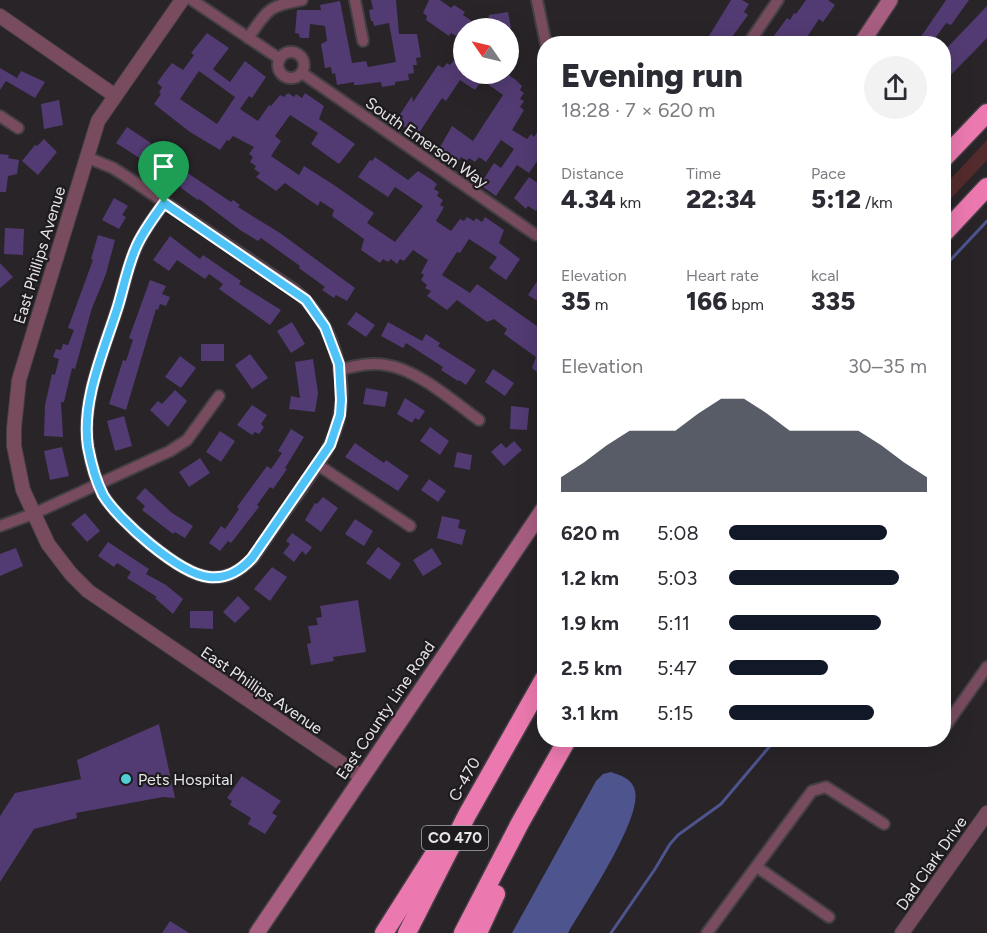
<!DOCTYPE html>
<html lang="en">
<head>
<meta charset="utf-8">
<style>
  :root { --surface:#fff; --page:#f2f2f3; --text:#2b2b33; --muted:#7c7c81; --accent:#111827 }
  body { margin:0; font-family:Figtree,sans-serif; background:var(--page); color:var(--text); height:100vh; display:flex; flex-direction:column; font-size:22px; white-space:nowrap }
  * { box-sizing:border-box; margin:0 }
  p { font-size:20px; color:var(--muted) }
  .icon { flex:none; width:33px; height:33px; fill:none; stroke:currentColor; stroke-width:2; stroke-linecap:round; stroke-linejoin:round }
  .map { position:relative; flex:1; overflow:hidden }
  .panel { position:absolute; left:537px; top:36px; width:414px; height:711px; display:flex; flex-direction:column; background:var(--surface); border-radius:24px; box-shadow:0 6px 24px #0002 }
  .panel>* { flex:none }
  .needle { width:39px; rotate:304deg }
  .controls { position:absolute; left:453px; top:18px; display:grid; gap:12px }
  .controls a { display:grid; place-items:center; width:66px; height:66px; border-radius:50%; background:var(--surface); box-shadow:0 6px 24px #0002; font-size:30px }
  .pin { position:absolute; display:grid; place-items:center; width:51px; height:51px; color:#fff; margin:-62px -26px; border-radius:50% 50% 50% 0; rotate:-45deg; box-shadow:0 0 6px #0007 }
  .pin .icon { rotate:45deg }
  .round { display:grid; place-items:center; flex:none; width:63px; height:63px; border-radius:32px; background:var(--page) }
  .headline { display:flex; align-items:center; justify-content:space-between; height:102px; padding:0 24px }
  h1 { font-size:33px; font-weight:800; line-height:45px }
  .metrics { display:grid; grid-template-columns:repeat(3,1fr); gap:9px; height:102px; padding:6px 24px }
  .metrics div { display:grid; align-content:center }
  .metrics b { font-size:26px; font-weight:800 }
  .metrics small { font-size:16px; font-weight:400 }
  .metrics p { font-size:16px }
  .chart { height:168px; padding:12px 24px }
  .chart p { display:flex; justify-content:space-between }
  .chart svg { width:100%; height:108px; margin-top:6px; fill:var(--accent); opacity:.7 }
  ul { padding:0 24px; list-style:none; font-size:20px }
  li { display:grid; grid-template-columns:96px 72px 1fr; align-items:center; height:45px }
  li i { height:15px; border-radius:8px; background:var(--accent) }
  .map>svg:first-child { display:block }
</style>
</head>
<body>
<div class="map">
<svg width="987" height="933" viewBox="0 0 987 933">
  <rect width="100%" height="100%" fill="#282428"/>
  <polygon fill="#542b2d" points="987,140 987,160 944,206 944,186"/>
  <path fill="#4e548e" d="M611,772C621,776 632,778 635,791C642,819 584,905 568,933H512L596,781L603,774Z"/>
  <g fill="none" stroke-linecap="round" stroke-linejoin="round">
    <g stroke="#4e548e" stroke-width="3">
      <polyline points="944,267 987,221"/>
      <polyline points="611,933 655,869 670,844 678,835 721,804 775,740"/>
    </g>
  </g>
  <g fill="#523b72" fill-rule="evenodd">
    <polygon points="371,0 396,0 399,34 417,34 421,57 416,58 417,65 413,65 414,73 408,74 409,80 395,82 395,85 382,87 381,82 358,85 354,85 354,82 337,85 335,73 332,74 331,67 325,68 321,44 327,41 325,26 310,24 309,38 300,38 299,34 295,33 297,10 321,10 320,5 340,1 352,63 366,61 368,67 396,62 389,23 374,26 373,21 371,21 369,10 373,9"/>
    <polygon points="429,0 440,0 451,8 454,5 465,12 463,15 473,22 488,20 489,15 508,12 511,28 463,28 456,36 451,33 449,36 426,20 427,16 423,13"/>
    <polygon points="731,0 742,0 749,4 744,12 748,15 727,44 704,44"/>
    <polygon points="806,0 828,0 835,5 823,22 819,19 805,40 798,36 793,44 768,44 787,18 790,20 794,13 796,14"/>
    <polygon points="946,0 969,0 951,25 946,23 931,44 916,44"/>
    <polygon points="987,6 987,38 944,82 944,51"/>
    <path d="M207,33L229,48L213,69L215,71L230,82L245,61L266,77L252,98L249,96L240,109L258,121L269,105L271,106L280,95L284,97L288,93L294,97L296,94L302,98L305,93L324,106L319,119L355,144L339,164L311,144L318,133L290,115L275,136L281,141L271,156L299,175L304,166L334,185L374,213L367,223L395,242L423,206L395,187L388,197L358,177L370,160L372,161L375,157L408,180L418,171L432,180L437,184L434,189L439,192L437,196L443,200L440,205L444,207L436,221L451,231L460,219L464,221L467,217L474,221L476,218L482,222L485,217L504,230L499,243L520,259L506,280L489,268L497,257L469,239L460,253L457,252L442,275L470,293L477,284L544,331V377L532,368L536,357L504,334L507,329L494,319L487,322L457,300L447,310L427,296L431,291L425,288L427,285L421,280L424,275L421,273L428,260L413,250L404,261L400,259L397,264L391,259L388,262L383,259L380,263L361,250L364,239L332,216L334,210L320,201L318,206L285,183L276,191L256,177L260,173L254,169L256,166L250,162L253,157L249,154L254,147L233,136L229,141L227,140L220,150L190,132L154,104L161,94L159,93L162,87L157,83L164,73L172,63L183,70L194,55L191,53ZM199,71L235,97L217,124L180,99Z"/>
    <polygon points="455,59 464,65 464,74 507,74 516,80 522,86 520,90 524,93 520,99 524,101 520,107 524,110 512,130 527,139 531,134 534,137 539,130 544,134 544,151 529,173 517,165 496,196 480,185 494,163 501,168 514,149 501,140 486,162 479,157 475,162 469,158 467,161 461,157 458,162 439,149 452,126 473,141 503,95 482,80 475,90 460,80 446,101 442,98 417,136 400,124 401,122 397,119 412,96 413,102 438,65 443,68 447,63 450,65"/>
    <polygon points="0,68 17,78 21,71 45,82 35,98 6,81 0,90"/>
    <polygon points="59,100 63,125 44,129 41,104"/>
    <polygon points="127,127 151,143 150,145 181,167 180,168 231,202 233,200 240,205 238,207 280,233 355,288 347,301 336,295 334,298 322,290 325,287 299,268 300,266 261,238 258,241 240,230 199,199 198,200 192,196 180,187 181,185 142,157 141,159 116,143"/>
    <polygon points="44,139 57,152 38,175 22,161 35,145 37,146"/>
    <polygon points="0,154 9,155 8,158 19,160 17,174 8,176 6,192 0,192"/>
    <polygon points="529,177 542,186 539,190 544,194 544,200 536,211 528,206 526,209 514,198"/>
    <polygon points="114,198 128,206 122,215 126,217 119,229 102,220"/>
    <polygon points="5,228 24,229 23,255 4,254"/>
    <polygon points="98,235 115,240 106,274 92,308 75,369 72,368 64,402 61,402 63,437 44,436 45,405 52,374 55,375 59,359 53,357 56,349 61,350 63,344 68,345 74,330 68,328 93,260 91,259"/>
    <polygon points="170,236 200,259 203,255 241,281 239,284 281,310 270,325 219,289 223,284 209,274 205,279 177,260 169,271 153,260"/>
    <polygon points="0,263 13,277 0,288"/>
    <polygon points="544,271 544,305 528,295"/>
    <polygon points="150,280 166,286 162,294 170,297 166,306 160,304 158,310 156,309 126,410 109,404 123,360 126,361 133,340 129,338"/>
    <polygon points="356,312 375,325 366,337 347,324"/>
    <polygon points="292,322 305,344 291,353 277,331"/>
    <polygon points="388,322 422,341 426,334 440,343 438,346 476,370 466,385 459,380 458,381 441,370 443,367 406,343 403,348 381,336"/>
    <rect x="201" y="344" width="23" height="17"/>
    <polygon points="250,354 268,378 252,389 235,365"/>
    <polygon points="180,356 196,368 181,388 165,377"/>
    <polygon points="313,359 318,393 315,412 289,409 291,396 300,398 295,362"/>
    <polygon points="493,369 514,383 505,396 485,382"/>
    <polygon points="366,388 388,392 385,407 363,404"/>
    <polygon points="175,390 187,401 168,427 150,410 158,401 162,404"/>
    <polygon points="405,398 425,411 419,420 415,418 412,423 397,414"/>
    <polygon points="252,405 267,415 261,424 264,427 259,434 255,432 252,435 237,425"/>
    <polygon points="511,406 529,408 527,430 510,429"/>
    <polygon points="124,416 132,446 115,451 107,421"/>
    <polygon points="430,427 449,441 440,455 420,441"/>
    <polygon points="291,429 304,437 285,468 287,469 273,489 270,487 257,505 259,507 231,543 228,541 220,551 209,543 221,526 225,529 239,509 237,507 267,466 271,469 282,453 278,451"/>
    <polygon points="220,431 235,441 221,462 206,452"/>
    <polygon points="514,441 522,450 504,466 491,452 501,443 506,448"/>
    <polygon points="355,443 384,463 386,460 409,476 398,491 345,457"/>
    <polygon points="62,447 69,476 50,480 44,451"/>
    <polygon points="457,452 472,455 470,470 454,467"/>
    <polygon points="200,458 210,473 189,487 179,472"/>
    <polygon points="429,479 446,491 438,502 421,490"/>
    <polygon points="145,488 172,513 193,526 185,538 175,532 173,534 142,510 145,506 136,498"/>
    <polygon points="323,497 338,508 321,532 305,520 315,503 317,504"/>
    <polygon points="85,513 100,531 87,542 71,524"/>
    <polygon points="442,516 460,520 458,528 466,530 462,545 437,538"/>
    <polygon points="355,519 373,531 364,546 345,534"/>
    <polygon points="292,533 312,547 306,555 302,551 294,562 283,553 290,544 286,541"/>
    <polygon points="108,542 149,569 146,574 166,585 183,599 173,614 155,598 157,597 127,578 131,572 117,563 114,567 98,556"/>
    <polygon points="378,547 401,564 390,580 366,563"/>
    <polygon points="16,548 23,566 0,576 0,554"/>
    <polygon points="432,548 442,564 423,576 413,560"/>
    <polygon points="272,567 287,577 270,601 254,589"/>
    <polygon points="238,596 250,608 235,623 223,612"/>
    <polygon points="358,600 366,652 333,657 334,661 311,665 307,644 311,643 308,626 318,625 316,618 322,617 320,606"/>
    <polygon points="190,611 213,611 213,629 190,628"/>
    <polygon points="159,724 175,798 163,797 76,813 77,818 34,829 0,882 0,816 15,793 81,779 77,760"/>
    <polygon points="242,776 281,801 272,813 277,816 265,834 248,824 251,818 230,805 232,801 227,798"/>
    <polygon points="170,921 189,933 162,933"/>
  </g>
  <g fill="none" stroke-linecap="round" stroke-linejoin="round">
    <defs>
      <g id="minor">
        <polyline points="192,0 280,59"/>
        <polyline points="355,0 363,41"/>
        <polyline points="537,0 546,44"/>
        <path d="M248,38C268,10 267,6 302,0"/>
        <polyline points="748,44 778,0"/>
        <circle cx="291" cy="65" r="13"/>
        <polyline points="302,73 536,235"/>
        <polyline points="0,116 18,128"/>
        <path d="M86,157L113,168L127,177L295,290C338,327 355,392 330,444C323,459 312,473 303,487C286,510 269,534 253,558C240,571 227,579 209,577C179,574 118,520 103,495C96,481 91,463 88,447C81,400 104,351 118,306C124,286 128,264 137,246C144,230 154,217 164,203"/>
        <path d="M339,370C355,366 370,362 386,365C417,369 454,402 479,420"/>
        <polyline points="318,465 410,526"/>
        <polyline points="0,526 33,514 170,451 187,440 219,396"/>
        <polyline points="944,728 987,667"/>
        <polyline points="757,867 829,917"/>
        <polyline points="707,933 812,791 826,787 884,824"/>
      </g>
      <g id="tertiary">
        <polyline points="182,0 98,121 19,380 14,428 14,446 23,490 48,544 71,574 88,591 362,777"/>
        <polyline points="0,16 114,95"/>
        <polyline points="902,933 987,813"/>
      </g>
      <g id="secondary">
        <polyline points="861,44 890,0"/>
        <polyline points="257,933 544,508"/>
      </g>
      <g id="motorway">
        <polyline points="944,158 987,113"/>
        <polyline points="944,233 987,187"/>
        <polyline points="384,933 436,851"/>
        <polyline points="407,933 467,815 544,679"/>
        <polyline points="463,933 520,823 567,740"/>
        <polyline points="478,933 496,894"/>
      </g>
    </defs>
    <use href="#minor" stroke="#433f43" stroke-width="14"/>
    <use href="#tertiary" stroke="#433f43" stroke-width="16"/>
    <use href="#secondary" stroke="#433f43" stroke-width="18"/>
    <use href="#motorway" stroke="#433f43" stroke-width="21"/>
    <use href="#minor" stroke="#794b5f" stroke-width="10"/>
    <use href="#tertiary" stroke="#794b5f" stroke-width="14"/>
    <use href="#secondary" stroke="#a75e80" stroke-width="15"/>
    <use href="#motorway" stroke="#eb79af" stroke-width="18"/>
  </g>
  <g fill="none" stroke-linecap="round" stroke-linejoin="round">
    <defs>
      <path id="route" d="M164,203L306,300L325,327L339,364L341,400L340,415L330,445L252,558C240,571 227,579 209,577C179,574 118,520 103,495C96,481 91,463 88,447C81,400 104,351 118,306C124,286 128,264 137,245C144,230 154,217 164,203Z"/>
    </defs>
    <use href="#route" stroke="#fff" stroke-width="12"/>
    <use href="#route" stroke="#4fc3f7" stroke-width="8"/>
  </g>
  <circle fill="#52ccd5" stroke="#1e1b1e" stroke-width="2" cx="126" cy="779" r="6"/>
  <g text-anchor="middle" stroke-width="4.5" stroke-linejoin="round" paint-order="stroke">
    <rect fill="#1e1b1e" stroke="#aba8ab" stroke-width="1.5" x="422" y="826" width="66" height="24" rx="4.5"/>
    <g font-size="15" font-weight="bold" fill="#e7e5e7">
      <text x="455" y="843">CO 470</text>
    </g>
    <g font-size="16" fill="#e7e5e7" stroke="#1e1b1e">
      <text transform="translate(427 142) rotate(35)" y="6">South Emerson Way</text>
      <text transform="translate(39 255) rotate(-73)" y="6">East Phillips Avenue</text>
      <text transform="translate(262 690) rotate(34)" y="6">East Phillips Avenue</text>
      <text transform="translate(385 710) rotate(-56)" y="6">East County Line Road</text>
      <text transform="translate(464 779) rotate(-61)" y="6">C-470</text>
      <text transform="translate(931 863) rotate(-55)" y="6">Dad Clark Drive</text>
    </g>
    <g font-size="16" fill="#e7e5e7" stroke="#1e1b1e" text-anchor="start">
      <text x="138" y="785">Pets Hospital</text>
    </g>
  </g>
</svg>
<div class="controls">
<a><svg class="needle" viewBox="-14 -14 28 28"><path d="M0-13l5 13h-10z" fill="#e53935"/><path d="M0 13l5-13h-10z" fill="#7c7c81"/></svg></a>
</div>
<div class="pin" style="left:164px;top:203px;background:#1e9e55"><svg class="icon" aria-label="arrive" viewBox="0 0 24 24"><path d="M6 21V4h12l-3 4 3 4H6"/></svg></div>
<section class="panel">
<div class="headline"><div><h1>Evening run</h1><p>18:28 · 7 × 620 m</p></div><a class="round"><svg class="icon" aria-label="share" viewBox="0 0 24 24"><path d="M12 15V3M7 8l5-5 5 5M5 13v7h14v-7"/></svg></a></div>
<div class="metrics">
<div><p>Distance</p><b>4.34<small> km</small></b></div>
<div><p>Time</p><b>22:34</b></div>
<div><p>Pace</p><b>5:12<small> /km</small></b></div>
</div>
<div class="metrics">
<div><p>Elevation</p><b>35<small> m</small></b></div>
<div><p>Heart rate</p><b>166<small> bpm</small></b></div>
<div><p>kcal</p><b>335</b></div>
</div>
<div class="chart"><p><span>Elevation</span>30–35 m</p>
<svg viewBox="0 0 160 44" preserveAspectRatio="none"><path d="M0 44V38L10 32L20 25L30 19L40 19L50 19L60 12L70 6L80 6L90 12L100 19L110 19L120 19L130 19L140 25L150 32L160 38V44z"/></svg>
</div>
<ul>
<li><b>620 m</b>5:08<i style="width:80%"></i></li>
<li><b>1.2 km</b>5:03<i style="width:86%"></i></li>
<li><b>1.9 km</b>5:11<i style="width:77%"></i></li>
<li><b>2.5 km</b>5:47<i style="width:50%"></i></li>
<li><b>3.1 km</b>5:15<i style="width:73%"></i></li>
</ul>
</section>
</div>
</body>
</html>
